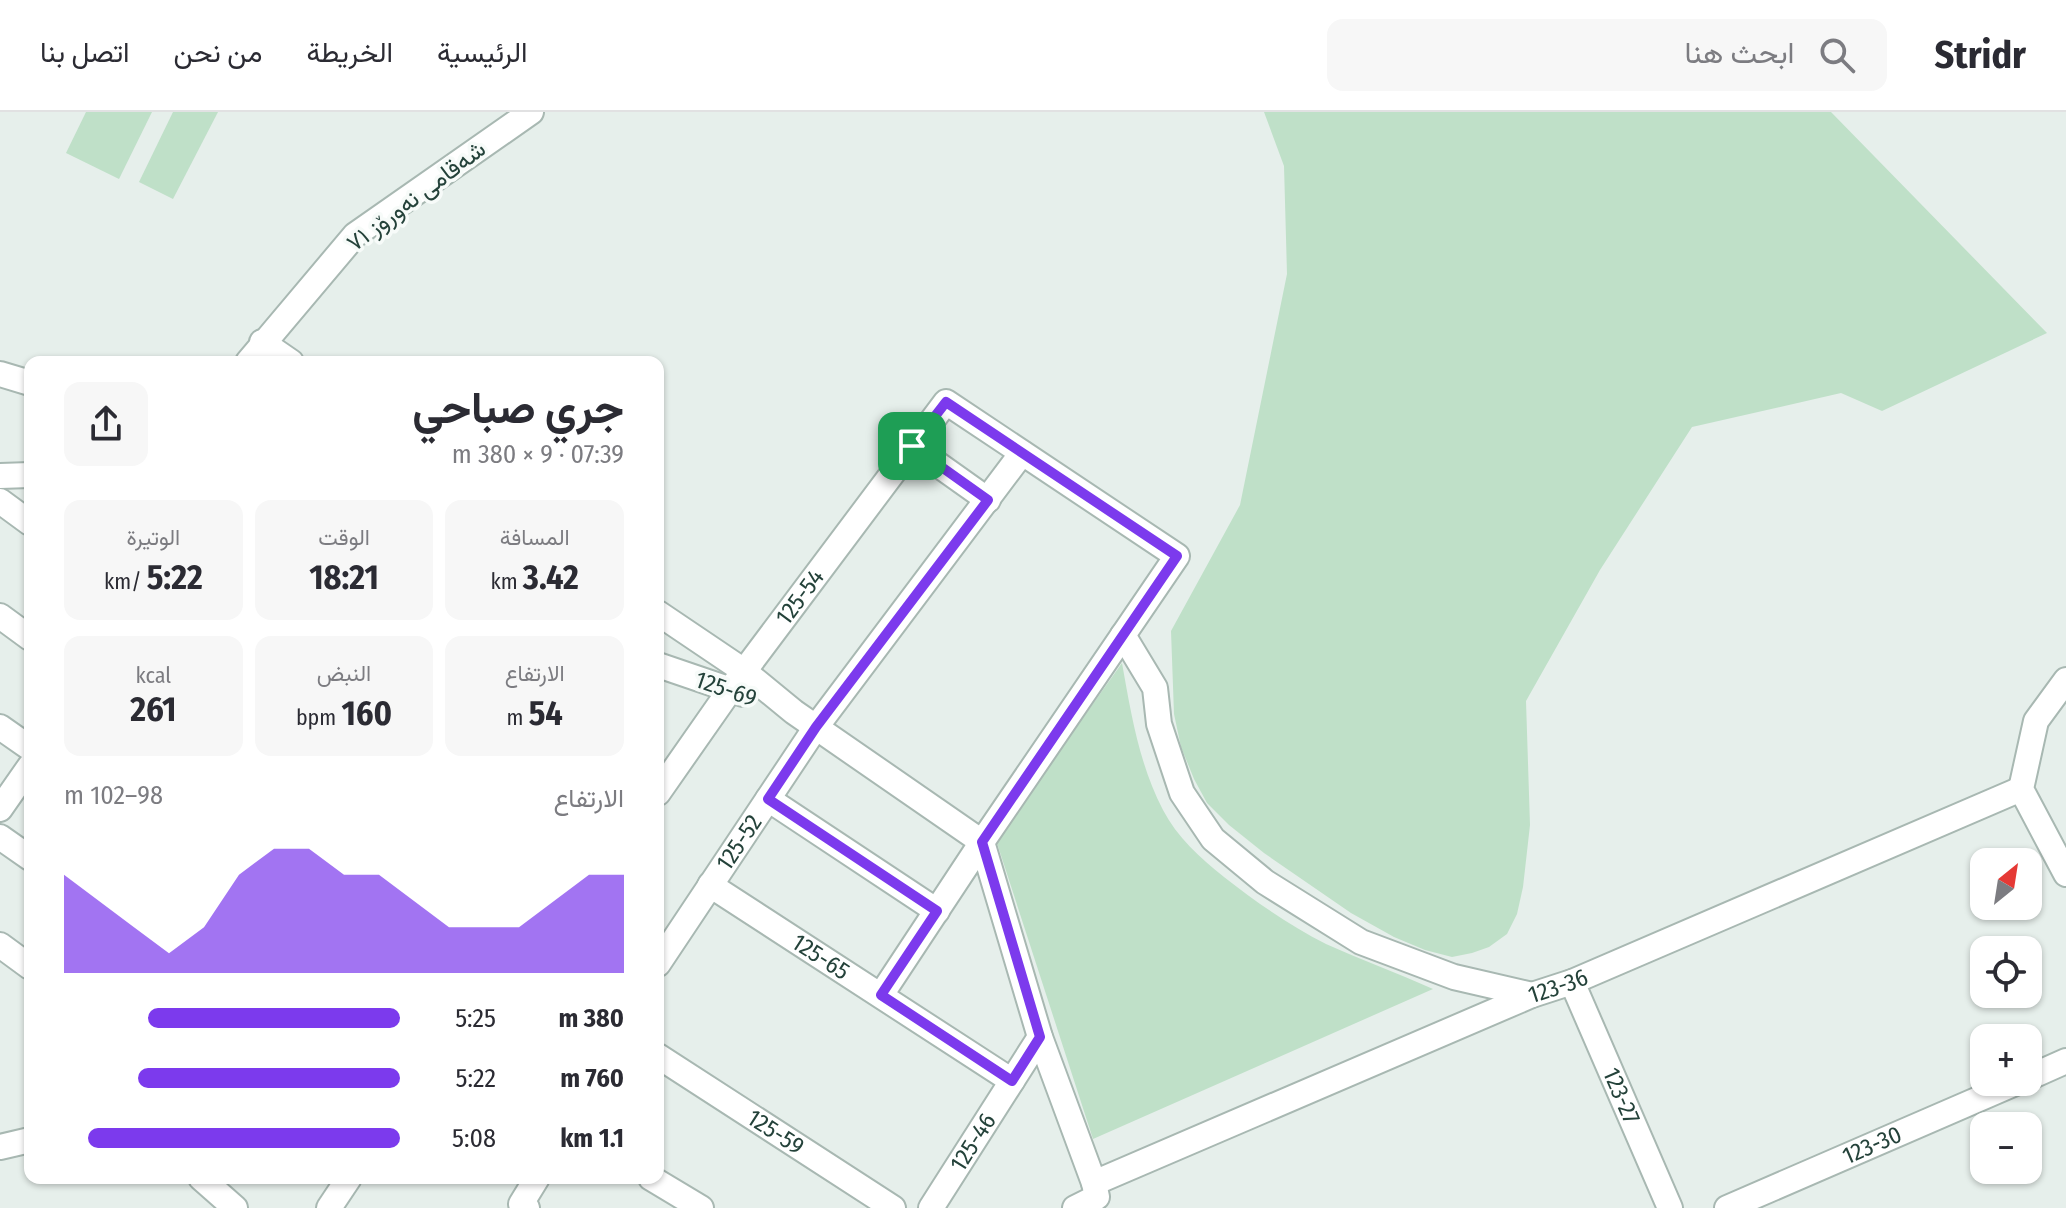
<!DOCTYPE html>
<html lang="ar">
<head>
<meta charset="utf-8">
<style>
  :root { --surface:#fff; --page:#f7f7f7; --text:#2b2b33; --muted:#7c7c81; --line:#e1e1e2; --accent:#7c3aed }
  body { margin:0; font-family:"Fira Sans Condensed",Vazirmatn,sans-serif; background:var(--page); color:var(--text); direction:rtl; height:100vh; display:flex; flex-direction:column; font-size:30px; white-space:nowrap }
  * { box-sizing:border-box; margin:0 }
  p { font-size:26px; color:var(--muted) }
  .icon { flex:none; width:44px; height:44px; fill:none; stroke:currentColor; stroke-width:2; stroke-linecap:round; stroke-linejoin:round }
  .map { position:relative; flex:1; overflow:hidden; direction:ltr }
  .sheet { position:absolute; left:24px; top:244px; width:640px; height:828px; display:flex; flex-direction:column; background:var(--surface); border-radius:16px; box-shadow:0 2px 6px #0004; direction:rtl }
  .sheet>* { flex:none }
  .needle { width:52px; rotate:30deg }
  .fabs { position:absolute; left:1970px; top:736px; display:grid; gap:16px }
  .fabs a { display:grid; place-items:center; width:72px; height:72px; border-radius:16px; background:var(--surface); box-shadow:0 2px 6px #0004; font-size:40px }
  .pin { position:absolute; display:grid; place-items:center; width:68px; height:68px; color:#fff; margin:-34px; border-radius:16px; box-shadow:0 4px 12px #0006 }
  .round { display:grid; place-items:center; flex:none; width:84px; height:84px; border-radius:16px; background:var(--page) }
  .overview { display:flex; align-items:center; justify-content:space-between; height:136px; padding:0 40px }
  h1 { font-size:44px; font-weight:700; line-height:60px }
  .metrics { display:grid; grid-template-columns:repeat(3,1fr); gap:12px; height:136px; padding:8px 40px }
  .metrics div { display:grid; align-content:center; border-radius:16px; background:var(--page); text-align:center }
  .metrics b { font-size:34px; font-weight:700 }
  .metrics small { font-size:22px; font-weight:400 }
  .metrics p { font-size:22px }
  .chart { height:224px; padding:16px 40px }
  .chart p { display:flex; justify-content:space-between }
  .chart svg { width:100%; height:144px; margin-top:8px; fill:var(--accent); opacity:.7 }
  ul { padding:0 40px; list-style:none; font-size:26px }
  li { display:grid; grid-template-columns:128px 96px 1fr; align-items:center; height:60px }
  li i { height:20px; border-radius:10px; background:var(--accent) }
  header { display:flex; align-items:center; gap:48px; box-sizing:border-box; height:112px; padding:0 40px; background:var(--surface); border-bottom:2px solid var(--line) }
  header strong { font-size:38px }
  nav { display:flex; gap:44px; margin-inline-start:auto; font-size:28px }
  .search { width:560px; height:72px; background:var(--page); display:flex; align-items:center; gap:20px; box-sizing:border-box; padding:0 28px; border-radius:16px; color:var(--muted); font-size:30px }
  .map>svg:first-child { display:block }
</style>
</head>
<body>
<header>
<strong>Stridr</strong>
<div class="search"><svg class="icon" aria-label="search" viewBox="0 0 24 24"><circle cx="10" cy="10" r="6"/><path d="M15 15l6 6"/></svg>ابحث هنا</div>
<nav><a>الرئيسية</a><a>الخريطة</a><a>من نحن</a><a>اتصل بنا</a></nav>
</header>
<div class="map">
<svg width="2066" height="1096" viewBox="0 0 2066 1096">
  <rect width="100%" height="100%" fill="#e6efeb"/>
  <g fill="#bfe0c8">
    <polygon points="86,0 152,0 119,67 66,41"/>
    <polygon points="173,0 218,0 173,87 139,70"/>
    <polygon points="1264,0 1831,0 2047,221 1882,299 1841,281 1692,315 1600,458 1526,589 1530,713 1523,775 1517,802 1507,822 1489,835 1472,841 1452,845 1425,838 1394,825 1351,801 1264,741 1229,713 1207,691 1194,667 1181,635 1174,602 1171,519 1240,393 1287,162 1284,54"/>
    <path d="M1122,551C1131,601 1139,652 1163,698C1177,725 1200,746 1224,765C1256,790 1290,814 1326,832C1361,848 1398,861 1433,877L1093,1027L996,728Z"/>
  </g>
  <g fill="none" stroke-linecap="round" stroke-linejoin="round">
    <defs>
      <g id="minor">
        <polyline points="262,230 291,250"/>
        <polyline points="248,250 355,123 531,0"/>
        <polyline points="0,262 30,271"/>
        <polyline points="912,334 988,388"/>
        <polyline points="0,364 30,363"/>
        <polyline points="0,389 30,411"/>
        <polyline points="658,501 744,559 794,600 982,730 1040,925 1094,1071 1097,1085 1075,1096"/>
        <polyline points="0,504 30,526"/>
        <polyline points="1123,523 1155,576 1159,612 1182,681 1213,727 1265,770 1361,830 1454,865 1532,883"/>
        <polyline points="658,553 743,582"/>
        <polyline points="2066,568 2036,609 2021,677 2066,762"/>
        <polyline points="0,615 30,636"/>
        <path id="s1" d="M658,681L730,578L946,290L1177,444L982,730L881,883"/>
        <polyline points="768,687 937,799"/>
        <polyline points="0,697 30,654"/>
        <polyline points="0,725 30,746"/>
        <path id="s2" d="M710,773L1012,969"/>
        <polyline points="0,833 30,855"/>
        <path id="s3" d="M658,852L816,615L1022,341"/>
        <path id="s4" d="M1572,870L1670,1096"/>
        <path id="s5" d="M658,944L893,1096"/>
        <polyline points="2028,966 2066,949"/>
        <polyline points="0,1035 30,1028"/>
        <polyline points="201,1066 235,1096"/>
        <polyline points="651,1066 701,1096"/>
        <path id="s6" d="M1094,1071L1532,883L1572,870L2021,677"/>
        <polyline points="329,1096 349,1066"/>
        <polyline points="527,1096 521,1092 537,1066"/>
        <path id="s7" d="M931,1096L1040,925"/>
        <path id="s8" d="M1727,1096L2018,970"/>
      </g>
    </defs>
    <use href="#minor" stroke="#a8b8b2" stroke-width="28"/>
    <use href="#minor" stroke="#fff" stroke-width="24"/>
  </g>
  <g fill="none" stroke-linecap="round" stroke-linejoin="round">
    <defs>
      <polygon id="route" points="946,290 1177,444 982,730 1040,925 1012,969 881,883 937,799 768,687 816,615 988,388 912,334"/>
    </defs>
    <use href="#route" stroke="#fff" stroke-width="16"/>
    <use href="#route" stroke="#7c3aed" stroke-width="10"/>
  </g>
  <g text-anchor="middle" stroke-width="7" stroke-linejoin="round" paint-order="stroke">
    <g font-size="24" fill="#24423a" stroke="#f7fbf9">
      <text transform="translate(416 84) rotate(-37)" y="8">شەقامی نەورۆز ٧١</text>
      <text dy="8" stroke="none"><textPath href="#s1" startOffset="242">125-54</textPath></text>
      <text transform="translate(726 577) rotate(19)" y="8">125-69</text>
      <text dy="8" stroke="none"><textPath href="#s3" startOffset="146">125-52</textPath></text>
      <text dy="8" stroke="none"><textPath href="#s2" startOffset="132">125-65</textPath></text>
      <text dy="8" stroke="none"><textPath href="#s6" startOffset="504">123-36</textPath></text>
      <text dy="8" stroke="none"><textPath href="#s4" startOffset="124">123-27</textPath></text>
      <text dy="8" stroke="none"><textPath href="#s5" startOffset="140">125-59</textPath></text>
      <text dy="8" stroke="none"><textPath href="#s7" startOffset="78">125-46</textPath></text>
      <text dy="8" stroke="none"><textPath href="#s8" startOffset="158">123-30</textPath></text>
    </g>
  </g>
</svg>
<div class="fabs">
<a><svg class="needle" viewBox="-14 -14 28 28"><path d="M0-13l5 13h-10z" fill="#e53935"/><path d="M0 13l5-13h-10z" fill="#7c7c81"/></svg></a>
<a><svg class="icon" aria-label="locate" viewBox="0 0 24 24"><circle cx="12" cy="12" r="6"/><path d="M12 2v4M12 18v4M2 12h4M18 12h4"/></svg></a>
<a>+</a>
<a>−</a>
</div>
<div class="pin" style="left:912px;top:334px;background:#1e9e55"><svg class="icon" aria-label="arrive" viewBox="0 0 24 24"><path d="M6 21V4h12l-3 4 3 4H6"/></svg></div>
<section class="sheet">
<div class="overview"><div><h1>جري صباحي</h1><p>07:39 · 9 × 380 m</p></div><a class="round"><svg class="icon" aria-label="share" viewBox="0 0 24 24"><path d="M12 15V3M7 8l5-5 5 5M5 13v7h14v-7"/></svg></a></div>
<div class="metrics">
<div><p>المسافة</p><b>3.42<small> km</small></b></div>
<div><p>الوقت</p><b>18:21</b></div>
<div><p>الوتيرة</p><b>5:22<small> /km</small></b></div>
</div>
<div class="metrics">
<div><p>الارتفاع</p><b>54<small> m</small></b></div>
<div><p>النبض</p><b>160<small> bpm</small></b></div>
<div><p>kcal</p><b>261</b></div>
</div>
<div class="chart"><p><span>الارتفاع</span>98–102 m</p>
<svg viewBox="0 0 160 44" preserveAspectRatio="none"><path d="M0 44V14L10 22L20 30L30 38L40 30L50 14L60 6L70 6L80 14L90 14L100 22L110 30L120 30L130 30L140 22L150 14L160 14V44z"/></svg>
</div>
<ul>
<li><b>380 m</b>5:25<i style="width:75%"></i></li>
<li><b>760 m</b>5:22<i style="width:78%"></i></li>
<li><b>1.1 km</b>5:08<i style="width:93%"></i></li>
</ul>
</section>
</div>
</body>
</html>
